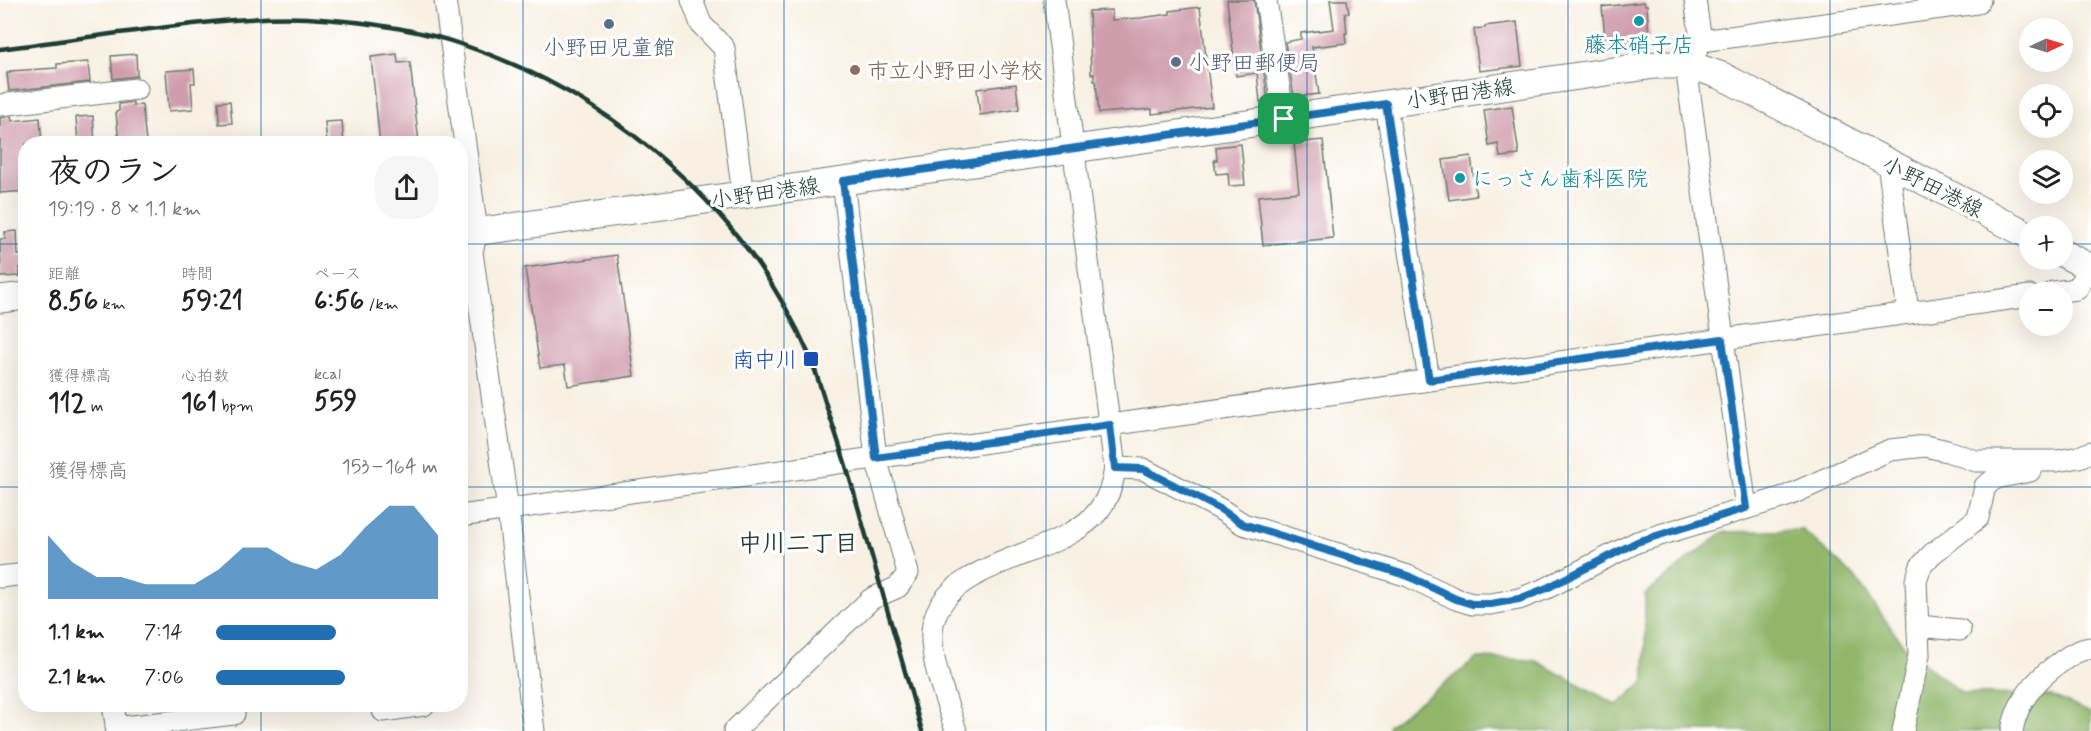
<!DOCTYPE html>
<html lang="ja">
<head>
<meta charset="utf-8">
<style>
  :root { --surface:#fff; --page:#f6f6f6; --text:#222; --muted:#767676; --accent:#1f6fb2 }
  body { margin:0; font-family:Mynerve,"Klee One",sans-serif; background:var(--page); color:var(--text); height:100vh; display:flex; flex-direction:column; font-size:22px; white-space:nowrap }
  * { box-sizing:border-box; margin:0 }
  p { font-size:20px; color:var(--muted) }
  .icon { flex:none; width:33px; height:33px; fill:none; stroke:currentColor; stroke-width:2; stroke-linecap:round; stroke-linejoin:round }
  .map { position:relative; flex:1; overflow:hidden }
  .details { position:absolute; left:18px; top:136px; width:450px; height:576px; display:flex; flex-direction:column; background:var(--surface); border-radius:24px; box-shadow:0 6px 24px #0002 }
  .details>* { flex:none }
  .needle { width:39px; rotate:86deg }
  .fabs { position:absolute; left:2019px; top:18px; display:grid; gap:12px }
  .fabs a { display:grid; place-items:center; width:54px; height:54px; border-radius:50%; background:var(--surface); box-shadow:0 6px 24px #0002; font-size:30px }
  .pin { position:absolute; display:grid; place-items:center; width:51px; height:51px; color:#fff; margin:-26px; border-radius:12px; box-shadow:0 3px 9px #0006 }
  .round { display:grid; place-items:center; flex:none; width:63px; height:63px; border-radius:24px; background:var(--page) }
  .summary { display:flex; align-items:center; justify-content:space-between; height:102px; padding:0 30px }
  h1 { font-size:33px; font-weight:800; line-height:45px }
  .metrics { display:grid; grid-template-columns:repeat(3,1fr); gap:9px; height:102px; padding:6px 30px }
  .metrics div { display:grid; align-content:center }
  .metrics b { font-size:26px; font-weight:800 }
  .metrics small { font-size:16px; font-weight:400 }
  .metrics p { font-size:16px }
  .chart { height:168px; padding:12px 30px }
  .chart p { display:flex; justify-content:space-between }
  .chart svg { width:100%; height:108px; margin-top:6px; fill:var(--accent); opacity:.7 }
  ul { padding:0 30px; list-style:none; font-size:20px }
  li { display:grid; grid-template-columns:96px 72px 1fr; align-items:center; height:45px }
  li i { height:15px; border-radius:8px; background:var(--accent) }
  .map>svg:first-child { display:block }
</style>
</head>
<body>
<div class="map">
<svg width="2091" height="731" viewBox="0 0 2091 731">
  <rect width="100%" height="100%" fill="#fff"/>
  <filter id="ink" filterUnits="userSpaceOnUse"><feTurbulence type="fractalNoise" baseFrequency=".0167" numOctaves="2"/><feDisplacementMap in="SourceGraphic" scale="12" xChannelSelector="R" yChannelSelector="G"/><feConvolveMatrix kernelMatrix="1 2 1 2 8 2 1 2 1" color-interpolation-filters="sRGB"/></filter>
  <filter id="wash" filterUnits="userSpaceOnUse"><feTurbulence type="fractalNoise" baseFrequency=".008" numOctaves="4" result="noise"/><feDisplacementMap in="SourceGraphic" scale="24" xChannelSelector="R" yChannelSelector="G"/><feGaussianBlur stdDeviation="1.35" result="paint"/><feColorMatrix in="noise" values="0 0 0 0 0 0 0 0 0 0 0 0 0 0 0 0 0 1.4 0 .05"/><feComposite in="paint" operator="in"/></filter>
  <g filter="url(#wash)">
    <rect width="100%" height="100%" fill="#f8f0e2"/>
    <polygon fill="#91b66b" stroke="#587a50" stroke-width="1.5" points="1803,530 1854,576 1906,649 1962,693 2052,696 2091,713 2091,731 1388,731 1389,725 1478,658 1534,660 1617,705 1645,681 1645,594 1723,532"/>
    <g id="blocks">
      <g fill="#d09dad">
        <polygon points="1227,0 1254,0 1268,101 1260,102 1257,73 1236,76"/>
        <polygon points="1330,0 1347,0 1349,13 1345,13 1347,33 1345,33 1346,43 1312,47 1319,94 1294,97 1285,42 1301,39 1301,33 1334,29"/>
        <polygon points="1644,2 1645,5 1647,5 1649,37 1626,39 1627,45 1606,47 1602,7"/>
        <polygon points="1200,7 1212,107 1152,114 1152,109 1099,113 1096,81 1094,81 1094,74 1091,74 1089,11 1112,10 1112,20 1140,18 1170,14 1170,11"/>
        <polygon points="1517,22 1522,66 1479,71 1474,29 1485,28 1485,26"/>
        <polygon points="136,54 137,76 113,79 111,56"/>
        <polygon points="397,54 398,63 410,62 419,144 380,144 371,57"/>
        <polygon points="88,62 90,82 9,91 7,73 10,73 10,71 57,68 57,64"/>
        <polygon points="194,69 195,83 191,83 193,109 169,111 166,71"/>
        <polygon points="1016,84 1019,109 980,115 977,89"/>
        <polygon points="230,101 232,123 219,124 218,102"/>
        <polygon points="133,102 133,106 142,105 146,142 119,144 116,112 119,111 119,104"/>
        <polygon points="1512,106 1519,155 1500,157 1498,144 1489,146 1484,110"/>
        <polygon points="11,116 12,121 40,118 42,144 26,144 26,191 0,193 0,118"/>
        <polygon points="93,116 95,144 78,144 76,117"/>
        <polygon points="342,121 344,144 327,144 325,122"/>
        <polygon points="1323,140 1333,238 1263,245 1258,196 1299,192 1294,143"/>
        <polygon points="1241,144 1245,185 1229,186 1228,173 1216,174 1214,160 1217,160 1216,147"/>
        <polygon points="1471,156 1476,196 1449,200 1443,160"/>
        <polygon points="17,231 18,255 26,255 26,268 19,268 20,276 1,277 0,239 5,239 5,232"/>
        <polygon points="617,255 634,376 568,386 565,365 540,368 525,268"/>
      </g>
    </g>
  </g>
  <g filter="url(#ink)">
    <use href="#blocks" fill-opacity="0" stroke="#6b7c71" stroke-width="1.5"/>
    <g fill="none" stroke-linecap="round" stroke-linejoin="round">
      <defs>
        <g id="minor">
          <polyline points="445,0 477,231 472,252 508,510 534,731"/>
          <polyline points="692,0 701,24 724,48 743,195"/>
          <polyline points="1266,0 1284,119"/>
          <polyline points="1695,0 1701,41 1690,65 1688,81 1746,508"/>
          <polyline points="1701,41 1977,3 1980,0"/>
          <polyline points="1386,104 1429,380"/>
          <polyline points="0,105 137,89"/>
          <polyline points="1888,162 1908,312"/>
          <polyline points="2053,292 2077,289 2089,267"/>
          <polyline points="1115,468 1143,469 1220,509 1243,524 1408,576 1456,599 1472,604 1491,604 1519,599 1547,588 1637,542 1787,496 1890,450 1926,446 1947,451 1976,461 2057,461 2079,457 2091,452"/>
          <polyline points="460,516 2030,296"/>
          <polyline points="0,577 26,574"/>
          <polyline points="1918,626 1960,630"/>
          <polyline points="113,705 117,731"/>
          <polyline points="383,711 424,705"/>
          <polyline points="116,728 234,714"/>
          <polyline points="734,731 871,599 898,587 908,573 876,458 843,181"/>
          <path d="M956,731C947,701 927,655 933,624C947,557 1063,558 1099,510C1109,497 1113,484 1115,468L1054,0"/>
          <polyline points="1903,731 1919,655 1916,580 1921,566 1932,554 1978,518 1985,486 1996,478 2030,471"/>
          <path d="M2012,731C2017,700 2037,678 2062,661C2070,655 2080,649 2091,648"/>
        </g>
        <g id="major">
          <polyline points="460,234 1074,149 1655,65 1690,65 1722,76 2030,236"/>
          <polyline points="2062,253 2091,268"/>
          <polyline points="0,299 26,296"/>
        </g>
      </defs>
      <use href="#minor" stroke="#6b7c71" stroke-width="23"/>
      <use href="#major" stroke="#6b7c71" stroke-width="29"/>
      <use href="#minor" stroke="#fff" stroke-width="21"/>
      <use href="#major" stroke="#fff" stroke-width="27"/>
      <path stroke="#1f3d34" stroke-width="4.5" d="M0,49C53,42 107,34 160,28C209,22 258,16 307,18C360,21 416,28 466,46C616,97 747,211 810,357C817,374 822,392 827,408C840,445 851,481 861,518C881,589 902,660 922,731"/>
    </g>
  </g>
  <g fill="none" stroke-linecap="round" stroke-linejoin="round" filter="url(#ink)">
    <defs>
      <polygon id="route" points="1386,104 1429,380 1722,339 1746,508 1637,542 1547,588 1519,599 1491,604 1472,604 1456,599 1408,576 1243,524 1220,509 1143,469 1115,468 1110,425 876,458 843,181"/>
    </defs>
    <use href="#route" stroke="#fff" stroke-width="12"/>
    <use href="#route" stroke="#1f6fb2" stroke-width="8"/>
  </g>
  <path fill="none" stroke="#1f6fb2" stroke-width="1.5" stroke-opacity="0.55" d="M261,0V144M523,0V731M784,0V731M1046,0V731M1307,0V731M1568,0V731M1830,0V731M0,244H26M460,244H2030M2062,244H2091M0,487H26M460,487H2091M261,705V731"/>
  <g fill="#0f9aa8" stroke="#fff" stroke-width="2">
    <circle cx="1639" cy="21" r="6"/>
    <circle cx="1460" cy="178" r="6"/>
  </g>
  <g fill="#5c6f8a" stroke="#fff" stroke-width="2">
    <circle cx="609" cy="24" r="6"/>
    <circle cx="1176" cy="62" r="6"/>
  </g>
  <circle fill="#8d6e63" stroke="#fff" stroke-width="2" cx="855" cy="70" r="6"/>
  <rect fill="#1a4fb4" stroke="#fff" stroke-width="2" x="803" y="351" width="16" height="16" rx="3"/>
  <g text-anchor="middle" stroke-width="6" stroke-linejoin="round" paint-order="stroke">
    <g font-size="22" fill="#0d838f" stroke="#fff">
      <text x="1639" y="52">藤本硝子店</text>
      <text x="1472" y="186" text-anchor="start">にっさん歯科医院</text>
    </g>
    <g font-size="22" fill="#4e5e75" stroke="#fff">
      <text x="609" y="55">小野田児童館</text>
      <text x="1188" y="70" text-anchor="start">小野田郵便局</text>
    </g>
    <g font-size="22" fill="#785e54" stroke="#fff" text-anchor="start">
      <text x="867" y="78">市立小野田小学校</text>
    </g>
    <g font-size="22" fill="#1f3d34" stroke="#fff">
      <text transform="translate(1460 93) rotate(-8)" y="8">小野田港線</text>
      <text transform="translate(1933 186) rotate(27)" y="8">小野田港線</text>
      <text transform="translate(765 192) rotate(-8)" y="8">小野田港線</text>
    </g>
    <g font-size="22" fill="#164399" stroke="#fff" text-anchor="end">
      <text x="798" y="367">南中川</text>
    </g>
    <g font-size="24" font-weight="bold" fill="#1f3d34" stroke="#fff">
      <text x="798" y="551">中川二丁目</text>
    </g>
  </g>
</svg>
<div class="fabs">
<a><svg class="needle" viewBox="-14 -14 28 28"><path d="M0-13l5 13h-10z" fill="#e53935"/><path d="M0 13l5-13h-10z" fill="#767676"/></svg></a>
<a><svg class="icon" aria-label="locate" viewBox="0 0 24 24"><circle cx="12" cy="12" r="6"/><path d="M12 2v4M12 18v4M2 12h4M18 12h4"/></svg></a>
<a><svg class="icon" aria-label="layers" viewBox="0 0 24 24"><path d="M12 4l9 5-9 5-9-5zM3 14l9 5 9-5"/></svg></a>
<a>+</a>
<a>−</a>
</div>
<div class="pin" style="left:1284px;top:119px;background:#1e9e55"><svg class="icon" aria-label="arrive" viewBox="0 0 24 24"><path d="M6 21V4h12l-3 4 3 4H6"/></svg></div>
<section class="details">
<div class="summary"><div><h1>夜のラン</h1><p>19:19 · 8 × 1.1 km</p></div><a class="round"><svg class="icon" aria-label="share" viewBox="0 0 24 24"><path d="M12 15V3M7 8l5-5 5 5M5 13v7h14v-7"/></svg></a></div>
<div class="metrics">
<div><p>距離</p><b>8.56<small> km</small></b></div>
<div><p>時間</p><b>59:21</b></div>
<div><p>ペース</p><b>6:56<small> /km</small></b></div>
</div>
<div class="metrics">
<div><p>獲得標高</p><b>112<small> m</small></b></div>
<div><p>心拍数</p><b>161<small> bpm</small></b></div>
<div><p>kcal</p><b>559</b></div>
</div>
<div class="chart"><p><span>獲得標高</span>153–164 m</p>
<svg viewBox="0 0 160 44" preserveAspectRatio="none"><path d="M0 44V18L10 29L20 35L30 35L40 38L50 38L60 38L70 32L80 23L90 23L100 29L110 32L120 26L130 15L140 6L150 6L160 18V44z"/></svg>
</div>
<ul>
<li><b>1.1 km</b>7:14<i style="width:54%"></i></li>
<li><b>2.1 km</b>7:06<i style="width:58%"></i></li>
</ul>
</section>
</div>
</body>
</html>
